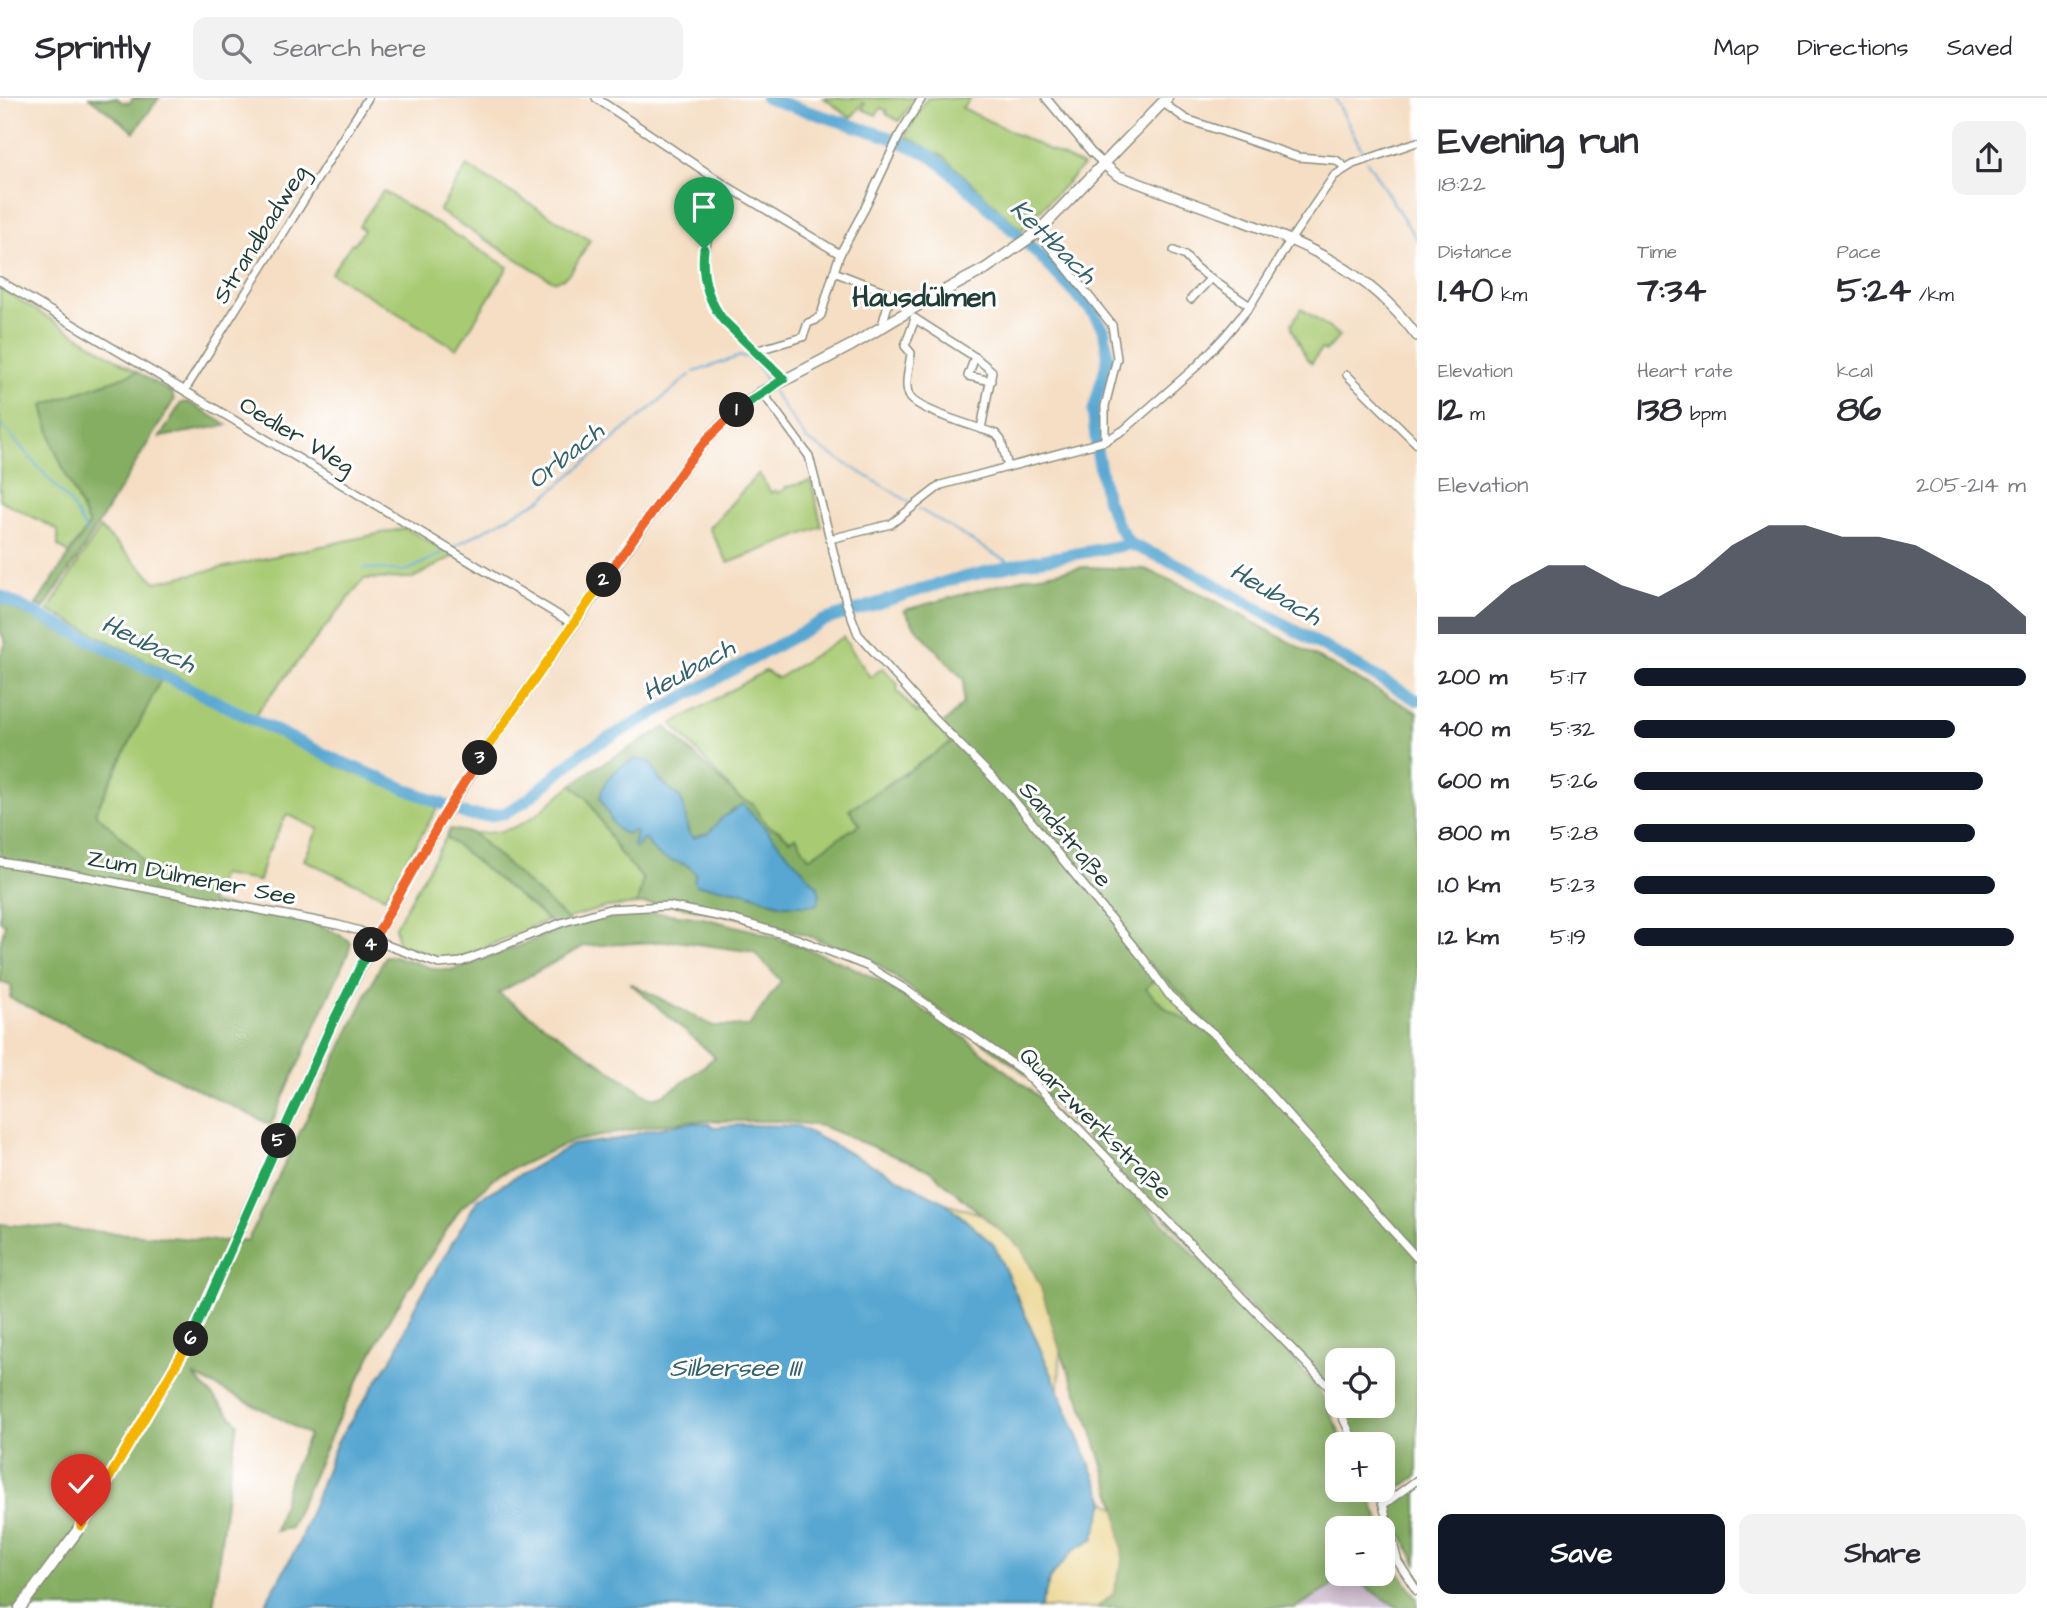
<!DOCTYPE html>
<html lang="en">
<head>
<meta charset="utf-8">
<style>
  :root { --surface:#fff; --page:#f2f2f3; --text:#2b2b33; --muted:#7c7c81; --line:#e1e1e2; --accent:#111827 }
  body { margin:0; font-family:"Architects Daughter",sans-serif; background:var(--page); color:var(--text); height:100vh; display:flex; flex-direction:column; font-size:26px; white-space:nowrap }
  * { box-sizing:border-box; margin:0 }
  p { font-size:23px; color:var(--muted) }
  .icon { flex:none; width:38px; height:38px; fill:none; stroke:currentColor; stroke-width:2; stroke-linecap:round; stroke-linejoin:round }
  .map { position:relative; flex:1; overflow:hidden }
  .details { display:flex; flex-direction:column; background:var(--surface); width:630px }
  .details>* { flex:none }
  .tools { position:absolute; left:1325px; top:1250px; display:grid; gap:14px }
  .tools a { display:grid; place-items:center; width:70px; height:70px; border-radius:14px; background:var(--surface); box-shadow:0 4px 18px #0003; font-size:35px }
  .pin { position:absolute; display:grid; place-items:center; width:60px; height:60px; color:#fff; margin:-72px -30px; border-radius:50% 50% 50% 0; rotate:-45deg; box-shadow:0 0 7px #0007 }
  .pin .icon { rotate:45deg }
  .km { position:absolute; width:35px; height:35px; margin:-18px; border-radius:50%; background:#222; color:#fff; font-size:19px; line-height:35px; text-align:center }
  .round { display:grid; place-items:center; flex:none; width:74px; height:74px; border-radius:14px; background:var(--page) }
  .overview { display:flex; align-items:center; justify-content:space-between; height:119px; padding:0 21px }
  h1 { font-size:38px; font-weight:700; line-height:52px }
  .metrics { display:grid; grid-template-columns:repeat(3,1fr); gap:10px; height:119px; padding:7px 21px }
  .metrics div { display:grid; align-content:center }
  .metrics b { font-size:35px; font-weight:700 }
  .metrics small { font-size:19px; font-weight:400 }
  .metrics p { font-size:19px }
  .chart { height:196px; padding:14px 21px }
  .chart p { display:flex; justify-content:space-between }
  .chart svg { width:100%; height:126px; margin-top:7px; fill:var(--accent); opacity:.7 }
  .primary-button { display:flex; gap:14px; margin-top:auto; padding:14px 21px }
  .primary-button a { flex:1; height:80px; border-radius:14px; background:var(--accent); color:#fff; font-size:28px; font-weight:700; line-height:80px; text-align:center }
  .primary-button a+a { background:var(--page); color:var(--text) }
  ul { padding:0 21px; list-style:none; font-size:23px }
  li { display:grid; grid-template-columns:112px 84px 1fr; align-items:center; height:52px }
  li i { height:18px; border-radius:9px; background:var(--accent) }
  header { display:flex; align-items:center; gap:42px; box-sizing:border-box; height:98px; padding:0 35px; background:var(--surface); border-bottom:2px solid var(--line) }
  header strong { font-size:33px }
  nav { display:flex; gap:38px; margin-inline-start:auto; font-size:24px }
  .search { width:490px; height:63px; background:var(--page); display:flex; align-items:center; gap:18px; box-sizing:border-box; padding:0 24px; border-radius:14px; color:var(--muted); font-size:26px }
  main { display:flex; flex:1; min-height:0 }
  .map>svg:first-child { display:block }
</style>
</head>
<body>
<header>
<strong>Sprintly</strong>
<div class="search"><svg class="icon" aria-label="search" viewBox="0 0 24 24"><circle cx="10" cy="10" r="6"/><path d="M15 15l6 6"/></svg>Search here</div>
<nav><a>Map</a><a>Directions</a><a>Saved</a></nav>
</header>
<main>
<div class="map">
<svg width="1417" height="1510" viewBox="0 0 1417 1510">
  <rect width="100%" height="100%" fill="#fff"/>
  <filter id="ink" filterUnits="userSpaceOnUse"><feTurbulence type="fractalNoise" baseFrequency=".0143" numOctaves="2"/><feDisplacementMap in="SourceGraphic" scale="14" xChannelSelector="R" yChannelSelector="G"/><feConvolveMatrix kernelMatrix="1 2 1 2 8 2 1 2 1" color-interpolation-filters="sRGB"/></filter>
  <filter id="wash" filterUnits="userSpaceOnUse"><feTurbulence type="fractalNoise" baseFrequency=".00686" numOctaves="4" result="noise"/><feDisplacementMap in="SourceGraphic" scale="28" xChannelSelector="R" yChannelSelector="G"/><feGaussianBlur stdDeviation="1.57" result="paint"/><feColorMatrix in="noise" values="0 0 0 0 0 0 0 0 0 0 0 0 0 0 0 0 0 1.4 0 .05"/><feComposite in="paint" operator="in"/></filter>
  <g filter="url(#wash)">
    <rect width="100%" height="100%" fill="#f5dec4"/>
    <polygon fill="#cfbdcf" points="1337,1454 1337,1475 1382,1475 1417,1510 1258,1510"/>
    <g fill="#a8ca72" stroke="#648453" stroke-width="2">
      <polygon points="824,0 916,0 899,23 886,16 887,13 881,10 876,17 862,11 865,6 863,5 851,20"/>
      <polygon points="927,0 971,0 962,10 1083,68 1021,132 944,59 905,38"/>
      <path d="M467,68L590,142C581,156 571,184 553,183L439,113Z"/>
      <polygon points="383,93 508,169 457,251 331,175 352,145 354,146 364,132 359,128"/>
      <polygon points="0,190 137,274 43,307 54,350 89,427 69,455 58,448 58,432 0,402"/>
      <polygon points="1301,210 1340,238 1326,253 1321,251 1312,265 1307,261 1292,231 1292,226"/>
      <polygon points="759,375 771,395 775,392 778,395 787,389 811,383 822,429 728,465 709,430"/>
      <polygon points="100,430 156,484 405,430 454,458 413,480 364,481 254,618 48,512"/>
      <polygon points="843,539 870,579 883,570 898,586 897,593 917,615 920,612 951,645 850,711 860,726 809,760 780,733 767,728 753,706 739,700 672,626 765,573 778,580"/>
      <polygon points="161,581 335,667 438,709 385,799 304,762 318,731 287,716 265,760 259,783 221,777 211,797 159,790 135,752 95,715"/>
      <path d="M572,687L587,700L619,754L643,781L637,806L607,809L566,821L473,735C486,735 499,735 512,730C533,723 555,700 572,687Z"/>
      <polygon points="446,739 548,822 458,861 439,862 398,846 395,829"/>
      <polygon points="1143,860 1183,897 1222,943 1167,911 1146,891"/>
    </g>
    <g fill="#86ae64" stroke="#52764c" stroke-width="2" fill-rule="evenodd">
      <polygon points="90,0 117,0 122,4 130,5 133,0 159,0 134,34"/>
      <polygon points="137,274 172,295 174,302 79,458 44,510 36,507 89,427 54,350 43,307"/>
      <polygon points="188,304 227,327 160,339 181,305"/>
      <path d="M1084,469L1145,471L1204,497L1417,614V1378L1386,1400L1381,1391L1382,1346H1358L1338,1307H1382V1262H1337V1305L1329,1289L1022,973L873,863L806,837L757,823L667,806H637L643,781L619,754L587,700L572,687L593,671L666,629L739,700L753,706L767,728L780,733L789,742L796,739L809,760L860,726L849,712L951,645L952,639L941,628L963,606L964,582L916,530L904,512L1028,479ZM650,664L661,683L680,700L684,710L688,734L693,740L709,735L733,711L820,797L818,804L815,807L774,805L743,793L696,787V776L693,770L680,765L646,740L643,741L638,748L634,743L636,734L633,733ZM1146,863L1183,897L1219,941L1167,911L1146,891L1156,879Z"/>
      <path d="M0,504L161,581L95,715L135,752L159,789L211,797L210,805C246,812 326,821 351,845L349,853L271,1027L10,900L12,888L0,884V847L5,826L0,823V558L6,545L0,533Z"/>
      <path d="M450,731L473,735L573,827L605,818L630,815H661L703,820L755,833L800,848L848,867L885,886L962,938L1035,996L1271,1234L1320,1293L1345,1346H1337V1391H1367L1382,1430H1337V1474L1330,1489L1295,1510H1096L1113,1496L1117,1412L1090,1327L1060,1252L1040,1187L1021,1150L929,1072L822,1028L781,1023H689L656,1027L570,1044L499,1077L461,1110L391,1218L337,1324L290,1430L275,1433L291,1376L309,1337L266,1313L193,1277L238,1325L230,1370L213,1510H0V1126L220,1143L248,1142L385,858H395L435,871L450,872L469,867L557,833L548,822L446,739ZM676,843L754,854L781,883L749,928H713L630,885L715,959C699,971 670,999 651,1000L498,895L584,848Z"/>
      <polygon points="1417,1390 1417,1467 1389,1410"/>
      <polygon points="1383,1431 1395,1468 1417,1500 1417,1510 1399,1510 1363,1487 1362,1475 1382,1475"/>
    </g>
    <g fill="#eeda9e" stroke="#868c69" stroke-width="2">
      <polygon points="946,1105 980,1116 1021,1150 1040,1187 1060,1252 1059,1293 994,1147"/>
      <polygon points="1105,1403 1117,1412 1123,1461 1113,1496 1096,1510 1040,1510 1051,1478 1076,1450 1093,1442"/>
    </g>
    <g fill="#59a7d2" stroke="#3c7283" stroke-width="2">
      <path d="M636,661L650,664L661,683L680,700L684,710L688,734L693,740L709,735L722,720L743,706L818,789L820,797L818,805L815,807H782L743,793L696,787L694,782L696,776C684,756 662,773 646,741H643L636,750L633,748L636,734L633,733L627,736L619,733L612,724L600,700C604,680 617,669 636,661Z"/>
      <polygon points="694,1025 709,1026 714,1029 739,1027 797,1028 946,1105 994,1147 1059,1293 1105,1403 1093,1442 1076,1450 1051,1478 1040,1510 263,1510 298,1447 337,1344 396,1254 414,1210 478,1101 572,1047 619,1041 646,1033 680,1026"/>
    </g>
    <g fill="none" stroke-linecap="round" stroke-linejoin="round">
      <g stroke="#59a7d2" stroke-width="2">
        <polyline points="1335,0 1365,58"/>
        <polyline points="1367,63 1417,142"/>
        <path d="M694,274L741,258C755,258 762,275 769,286"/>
        <polyline points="773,294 807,342 911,405"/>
        <polyline points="0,325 71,406 87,434"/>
        <polyline points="919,411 994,456 1016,467"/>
        <polyline points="453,449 542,401 690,277"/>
        <polyline points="364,470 401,473 409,472 442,455"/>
      </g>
      <g stroke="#59a7d2" stroke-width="12">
        <polyline points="766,0 889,39 928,56 947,71 1033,151 1091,212 1104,232 1108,260 1093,314 1097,354 1106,400 1116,424 1130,446"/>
        <polyline points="0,498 332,660 468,717 486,718 505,715 527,702 583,654 822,523 951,482 1024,465 1130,446 1188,471 1417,602"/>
      </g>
    </g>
  </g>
  <g filter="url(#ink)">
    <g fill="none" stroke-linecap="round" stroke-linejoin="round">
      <defs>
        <g id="minor">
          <polyline points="596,0 725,87 840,156"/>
          <polyline points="1046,0 1091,54 1104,66"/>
          <polyline points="1163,5 1186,21 1298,59 1336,62 1346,70"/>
          <path d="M725,87C709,137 688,174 723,222L784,281"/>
          <polyline points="1038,134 1112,227 1117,260 1105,308 1105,343"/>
          <polyline points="1174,153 1185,158 1196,170 1250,208"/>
          <polyline points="0,183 318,372 573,526"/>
          <polyline points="1191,201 1211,180"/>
          <polyline points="914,220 975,259 992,273 981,331"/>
          <path d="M915,221L905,248L911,255C910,267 903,288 910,299C919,313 978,329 996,336L1001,342L1008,369"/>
          <polyline points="881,231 891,196 834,174 840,156 865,110 900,36 922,0"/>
          <polyline points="755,253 803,239 808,225 816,222 821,217 834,174"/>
          <polyline points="975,259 968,278 991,283"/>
          <polyline points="1347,277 1417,346"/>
          <polyline points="185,292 368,0"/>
          <polyline points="762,294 809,358 846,504 858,536 925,611 1008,695 1143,860 1169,897 1222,943 1417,1160"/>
          <polyline points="830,441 891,426 941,387 1105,343 1124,332 1197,268 1225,238 1250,208 1291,141 1334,78 1353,66 1417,44"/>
          <polyline points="0,764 62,774 338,827 360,833 389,848 439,866 461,864 561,825 609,811 668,808 732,821 798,841 867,868 905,891 1023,973 1329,1289 1337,1307"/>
          <polyline points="1337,1307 1355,1346"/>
          <polyline points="1376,1391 1383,1407 1398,1464 1417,1493"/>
          <polyline points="1383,1407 1417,1382"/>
        </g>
        <path id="tertiary" d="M1104,66L1117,77C1154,91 1191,105 1229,118C1306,147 1365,169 1417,238"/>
        <polyline id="secondary" points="20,1510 81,1428 190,1241 332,926 375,840 441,722 499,632 686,367 708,340 730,318 762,294 852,247 927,202 985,171 1038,134 1167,0"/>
      </defs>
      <use href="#minor" stroke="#8a8e7c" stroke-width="10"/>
      <use href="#tertiary" stroke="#8a8e7c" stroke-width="12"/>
      <use href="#secondary" stroke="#8a8e7c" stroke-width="13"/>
      <use href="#minor" stroke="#fff" stroke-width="7"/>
      <use href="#tertiary" stroke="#fff" stroke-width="9"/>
      <use href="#secondary" stroke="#fff" stroke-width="10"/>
    </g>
  </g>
  <g fill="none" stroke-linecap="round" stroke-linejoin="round" filter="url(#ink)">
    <defs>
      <path id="split-1" d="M704,151C701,177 708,202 723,222L784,281L737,312"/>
      <polyline id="split-2" points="604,482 686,367 708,340 737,312"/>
      <polyline id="split-3" points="480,660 604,482"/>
      <polyline id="split-4" points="371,847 441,722 480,660"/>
      <polyline id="split-5" points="279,1043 332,926 371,847"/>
      <polyline id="split-6" points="191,1241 279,1043"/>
      <polyline id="split-7" points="81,1428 191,1241"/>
    </defs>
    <use href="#split-1" stroke="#fff" stroke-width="14"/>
    <use href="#split-2" stroke="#fff" stroke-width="14"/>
    <use href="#split-3" stroke="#fff" stroke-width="14"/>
    <use href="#split-4" stroke="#fff" stroke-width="14"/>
    <use href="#split-5" stroke="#fff" stroke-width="14"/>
    <use href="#split-6" stroke="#fff" stroke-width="14"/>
    <use href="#split-7" stroke="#fff" stroke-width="14"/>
    <use href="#split-1" stroke="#22a559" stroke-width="9"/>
    <use href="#split-2" stroke="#f0652b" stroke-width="9"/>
    <use href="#split-3" stroke="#f5b400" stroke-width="9"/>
    <use href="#split-4" stroke="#f0652b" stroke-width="9"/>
    <use href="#split-5" stroke="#22a559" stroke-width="9"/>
    <use href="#split-6" stroke="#22a559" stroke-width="9"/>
    <use href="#split-7" stroke="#f5b400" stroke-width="9"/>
  </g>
  <g text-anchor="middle" stroke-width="6" stroke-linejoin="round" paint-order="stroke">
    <g font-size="24" fill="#1f3d34" stroke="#fff">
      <text transform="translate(260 136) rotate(-58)" y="8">Strandbadweg</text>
      <text transform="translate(297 337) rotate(31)" y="8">Oedler Weg</text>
      <text transform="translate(1066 736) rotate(50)" y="8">Sandstraße</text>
      <text transform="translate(192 779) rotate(11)" y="8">Zum Dülmener See</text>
      <text transform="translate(1096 1025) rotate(45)" y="8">Quarzwerkstraße</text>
    </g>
    <g font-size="26" font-style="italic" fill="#33626b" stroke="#fff">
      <text transform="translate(1054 143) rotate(44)" y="9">Kettbach</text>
      <text transform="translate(565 357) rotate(-39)" y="9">Orbach</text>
      <text transform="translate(1276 495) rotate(30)" y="9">Heubach</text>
      <text transform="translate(149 545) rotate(26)" y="9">Heubach</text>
      <text transform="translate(688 571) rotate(-29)" y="9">Heubach</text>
      <text x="735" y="1278">Silbersee III</text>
    </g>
    <g font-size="28" font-weight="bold" fill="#1f3d34" stroke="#fff">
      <text x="924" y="208">Hausdülmen</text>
    </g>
  </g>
</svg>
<div class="tools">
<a><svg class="icon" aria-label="locate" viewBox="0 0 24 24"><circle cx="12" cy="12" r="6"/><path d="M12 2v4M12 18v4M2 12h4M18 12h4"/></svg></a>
<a>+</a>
<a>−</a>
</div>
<div class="pin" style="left:704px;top:151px;background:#1e9e55"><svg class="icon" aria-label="arrive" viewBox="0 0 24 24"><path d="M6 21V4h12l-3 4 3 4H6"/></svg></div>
<div class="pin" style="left:81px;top:1428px;background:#d93025"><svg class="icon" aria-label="check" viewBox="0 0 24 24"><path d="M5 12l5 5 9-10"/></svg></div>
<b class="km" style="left:737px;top:312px">1</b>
<b class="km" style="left:604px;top:482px">2</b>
<b class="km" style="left:480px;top:660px">3</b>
<b class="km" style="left:371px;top:847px">4</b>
<b class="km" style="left:279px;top:1043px">5</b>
<b class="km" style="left:191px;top:1241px">6</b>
</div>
<section class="details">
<div class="overview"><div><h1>Evening run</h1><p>18:22</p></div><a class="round"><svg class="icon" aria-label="share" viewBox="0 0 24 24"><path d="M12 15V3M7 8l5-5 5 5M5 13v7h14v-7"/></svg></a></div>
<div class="metrics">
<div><p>Distance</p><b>1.40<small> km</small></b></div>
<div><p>Time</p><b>7:34</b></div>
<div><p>Pace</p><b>5:24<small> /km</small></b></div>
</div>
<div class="metrics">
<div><p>Elevation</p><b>12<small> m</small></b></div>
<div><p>Heart rate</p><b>138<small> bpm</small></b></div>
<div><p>kcal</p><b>86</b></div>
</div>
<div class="chart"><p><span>Elevation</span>205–214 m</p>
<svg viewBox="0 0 160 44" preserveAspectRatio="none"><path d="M0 44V38L10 38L20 27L30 20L40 20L50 27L60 31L70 24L80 13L90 6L100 6L110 10L120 10L130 13L140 20L150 27L160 38V44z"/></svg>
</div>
<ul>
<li><b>200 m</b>5:17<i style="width:100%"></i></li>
<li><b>400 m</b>5:32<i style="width:82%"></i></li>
<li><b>600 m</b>5:26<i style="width:89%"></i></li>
<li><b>800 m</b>5:28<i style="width:87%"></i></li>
<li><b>1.0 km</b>5:23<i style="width:92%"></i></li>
<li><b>1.2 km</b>5:19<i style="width:97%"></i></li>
</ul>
<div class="primary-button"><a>Save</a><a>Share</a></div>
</section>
</main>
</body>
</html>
